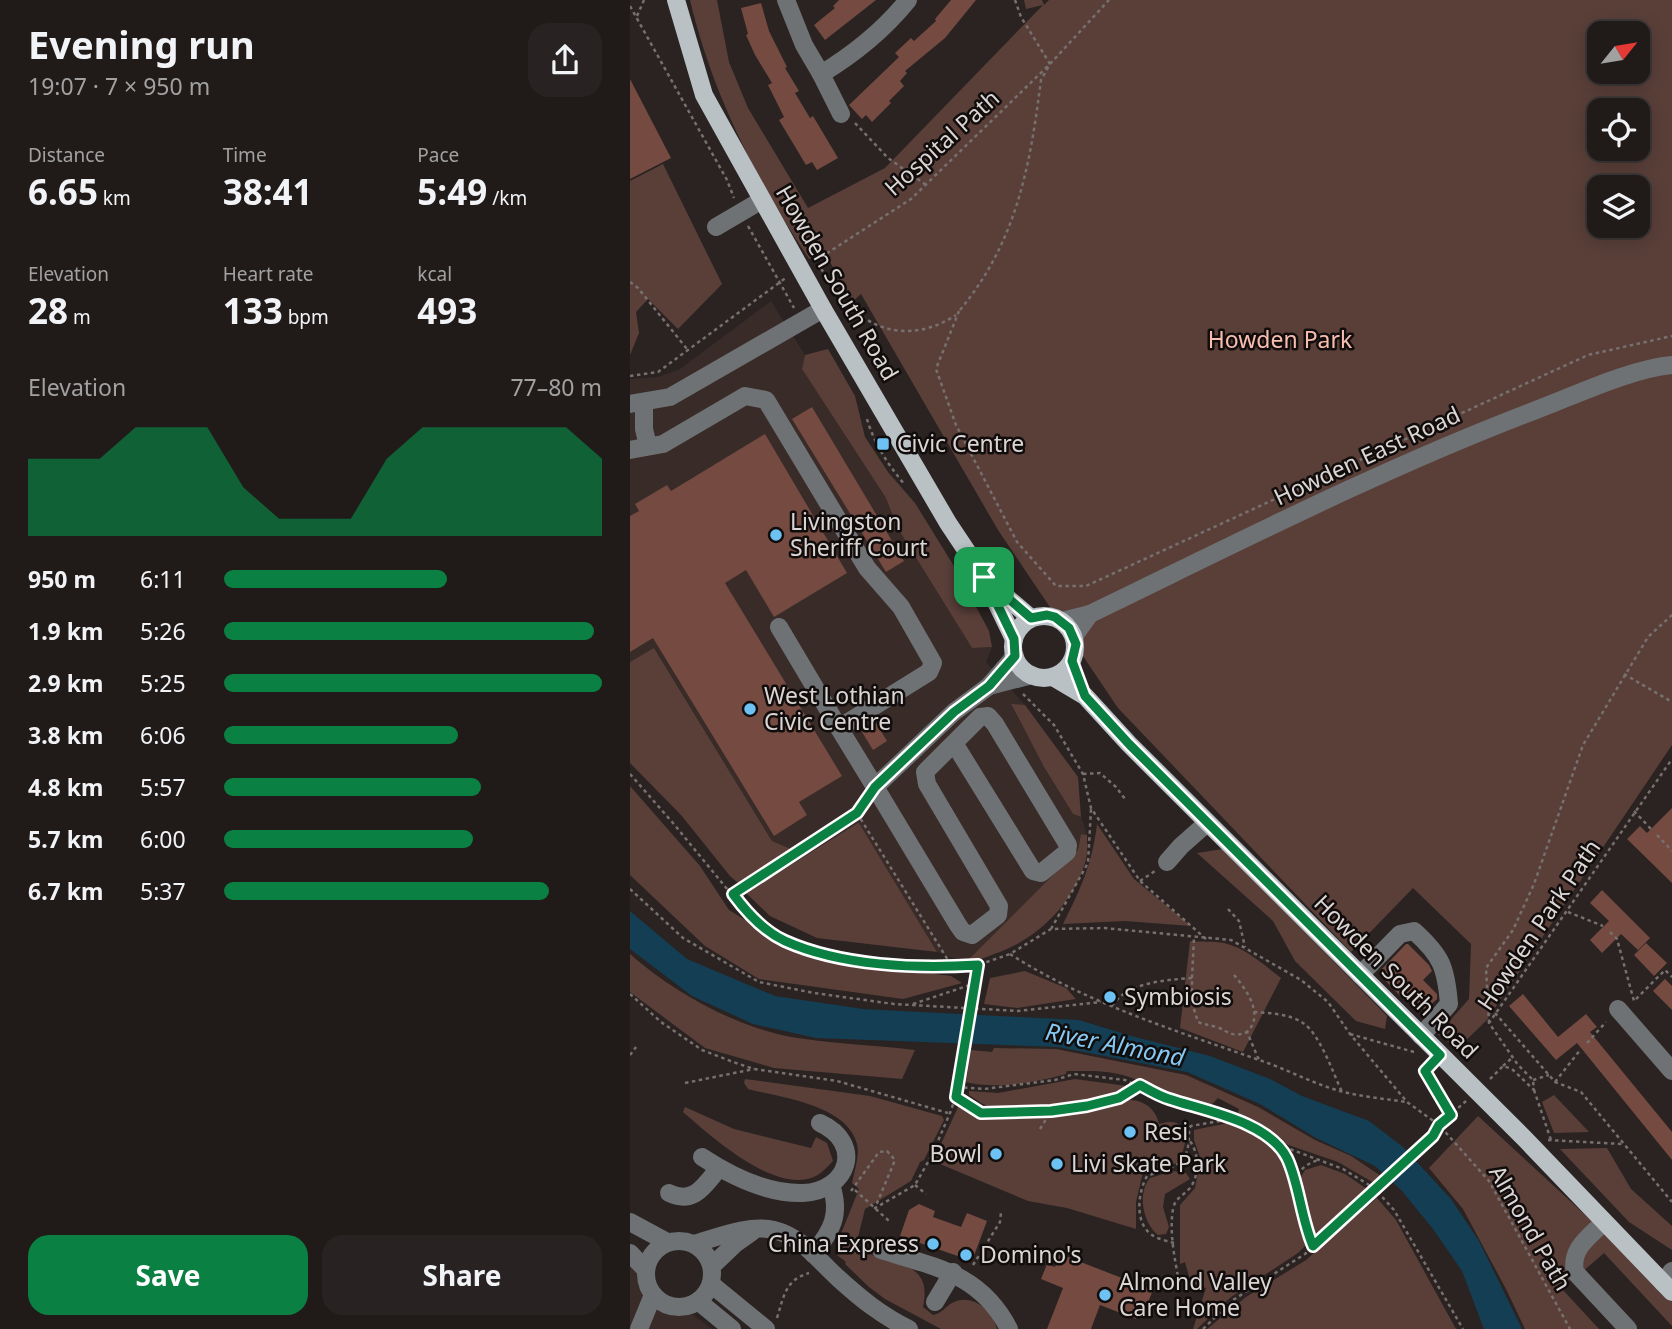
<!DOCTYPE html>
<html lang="en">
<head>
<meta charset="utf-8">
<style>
  :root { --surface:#201a19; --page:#282322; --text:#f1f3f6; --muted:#a2a1a2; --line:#3d3838; --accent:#0b8043 }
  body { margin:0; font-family:"Noto Sans",sans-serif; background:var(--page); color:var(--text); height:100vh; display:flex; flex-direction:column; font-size:26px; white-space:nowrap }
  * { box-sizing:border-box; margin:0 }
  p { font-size:23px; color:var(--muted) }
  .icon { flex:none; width:38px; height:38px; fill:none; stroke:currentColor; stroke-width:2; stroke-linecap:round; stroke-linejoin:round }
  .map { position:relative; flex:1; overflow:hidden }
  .side { display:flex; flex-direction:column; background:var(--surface); width:630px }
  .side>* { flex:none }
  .needle { width:46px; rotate:60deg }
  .fabs { position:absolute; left:957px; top:21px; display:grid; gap:14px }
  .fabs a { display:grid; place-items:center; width:63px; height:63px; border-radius:14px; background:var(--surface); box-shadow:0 4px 18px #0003,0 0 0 2px var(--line); font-size:35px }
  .pin { position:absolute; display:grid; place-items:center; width:60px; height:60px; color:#fff; margin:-30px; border-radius:14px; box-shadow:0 4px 10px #0006 }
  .round { display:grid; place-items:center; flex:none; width:74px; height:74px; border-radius:21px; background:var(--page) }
  .summary { display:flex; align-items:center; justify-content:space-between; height:119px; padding:0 28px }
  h1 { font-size:38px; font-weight:700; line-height:52px }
  .metrics { display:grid; grid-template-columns:repeat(3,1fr); gap:10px; height:119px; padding:7px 28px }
  .metrics div { display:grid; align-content:center }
  .metrics b { font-size:35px; font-weight:700 }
  .metrics small { font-size:19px; font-weight:400 }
  .metrics p { font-size:19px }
  .chart { height:196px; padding:14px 28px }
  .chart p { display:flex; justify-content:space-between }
  .chart svg { width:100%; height:126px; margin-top:7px; fill:var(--accent); opacity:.7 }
  .action { display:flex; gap:14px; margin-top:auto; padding:14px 28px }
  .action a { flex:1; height:80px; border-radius:21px; background:var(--accent); color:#fff; font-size:28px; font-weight:700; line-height:80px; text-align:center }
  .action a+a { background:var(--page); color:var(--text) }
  ul { padding:0 28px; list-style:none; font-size:23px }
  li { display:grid; grid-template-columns:112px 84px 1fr; align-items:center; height:52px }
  li i { height:18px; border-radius:9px; background:var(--accent) }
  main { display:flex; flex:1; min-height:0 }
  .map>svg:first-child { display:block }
</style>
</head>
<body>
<main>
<section class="side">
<div class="summary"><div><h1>Evening run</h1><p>19:07 · 7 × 950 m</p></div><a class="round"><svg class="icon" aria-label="share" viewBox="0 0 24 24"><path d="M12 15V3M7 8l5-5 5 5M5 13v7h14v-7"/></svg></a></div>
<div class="metrics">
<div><p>Distance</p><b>6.65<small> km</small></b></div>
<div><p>Time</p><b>38:41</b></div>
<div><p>Pace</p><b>5:49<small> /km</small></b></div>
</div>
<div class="metrics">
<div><p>Elevation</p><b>28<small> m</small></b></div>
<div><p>Heart rate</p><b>133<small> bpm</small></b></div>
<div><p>kcal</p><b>493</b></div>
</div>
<div class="chart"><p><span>Elevation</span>77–80 m</p>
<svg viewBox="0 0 160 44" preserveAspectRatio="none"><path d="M0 44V17L10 17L20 17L30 6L40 6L50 6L60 27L70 38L80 38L90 38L100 17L110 6L120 6L130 6L140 6L150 6L160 17V44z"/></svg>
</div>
<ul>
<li><b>950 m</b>6:11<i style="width:59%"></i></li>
<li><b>1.9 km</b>5:26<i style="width:98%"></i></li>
<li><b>2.9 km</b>5:25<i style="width:100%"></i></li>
<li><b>3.8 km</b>6:06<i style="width:62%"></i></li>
<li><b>4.8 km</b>5:57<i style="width:68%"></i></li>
<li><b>5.7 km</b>6:00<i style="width:66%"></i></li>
<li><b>6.7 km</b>5:37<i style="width:86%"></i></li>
</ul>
<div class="action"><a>Save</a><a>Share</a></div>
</section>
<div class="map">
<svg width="1042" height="1329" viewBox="0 0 1042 1329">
  <rect width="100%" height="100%" fill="#2a2321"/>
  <g fill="#392b28">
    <polygon points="141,301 175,355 172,369 256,498 267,527 342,648 362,647 356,662 395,705 381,705 414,767 443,814 451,817 457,835 451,834 448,850 339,959 328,960 307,952 229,824 171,860 161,849 142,841 25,649 0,662 0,379 28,377 50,369"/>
    <polygon points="0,1265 67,1318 82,1329 0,1329"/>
  </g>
  <g fill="#5a3f39" fill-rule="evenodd">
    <path d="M60,0H87L99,62L118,108L178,208L255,168L413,5L396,9L394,0H412L414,5L419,0H1042V745L856,1021L827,1049L808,1034L839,999L841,944L783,888L721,952L488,708L368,530L231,294L223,301L194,252L179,259C126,180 82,93 60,0ZM970,33H1008V72H970ZM970,110H1008V149H970ZM970,187H1008V226H970Z"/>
    <polygon points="33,164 92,284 48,329 18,299 6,312 9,333 0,355 0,181"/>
    <polygon points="198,349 225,396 235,437 258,472 285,503 327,571 359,631 362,647 342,648 267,527 256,498 172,369 175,355"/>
    <polygon points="24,648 142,841 161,849 108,883 100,876 51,815 0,763 0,662"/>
    <polygon points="381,704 395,705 448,777 451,817 443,814 414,767"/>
    <polygon points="0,786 70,866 99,910 161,948 224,964 321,976 332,983 273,999 129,979 75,946 0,875"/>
    <polygon points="228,823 229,823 307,952 187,938 140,916 116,893"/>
    <path d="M467,824L504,879L561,926L495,921L433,924C451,888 462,865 467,824Z"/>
    <path d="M451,834L457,835C457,844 458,854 455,863C443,903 409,937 370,952C360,955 349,962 339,959L448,850Z"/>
    <polygon points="593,849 757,1016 755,1029 726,1021 665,961 643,921 567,853"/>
    <path d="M560,941C571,942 583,941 594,943C616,948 634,965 651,978L613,1052L550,1028Z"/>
    <path d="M0,954C43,992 104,1026 161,1037C202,1044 244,1045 285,1050L272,1079L144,1068L75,1048L0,992Z"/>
    <polygon points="395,971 436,988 446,999 387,1008 354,1004 360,978"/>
    <path d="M364,1048L426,1049L556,1075L628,1107L685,1140L721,1156L751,1176L744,1183L708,1162L647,1141L630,1129L607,1117L609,1109L588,1098L581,1105C558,1110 516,1081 493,1075C475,1070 455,1071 437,1071L436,1074C408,1082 364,1090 336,1082L341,1050L362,1052Z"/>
    <path d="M115,1079L240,1096L312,1116L314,1120L294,1160L290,1162L281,1181L235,1209L225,1249L282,1269C296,1279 296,1291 293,1307L303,1315C311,1314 315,1307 322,1303C342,1292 363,1311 367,1329H311L255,1299L239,1287L215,1264L216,1262L207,1255L206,1246L229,1189L222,1183C224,1172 230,1155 227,1144C217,1105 152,1098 118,1089L114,1083Z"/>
    <path d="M445,1079L497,1086L498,1089L487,1097L482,1096C469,1107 382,1112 363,1108C354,1106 347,1100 339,1095V1091L368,1093Z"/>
    <polygon points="924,1095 959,1132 924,1133 912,1102"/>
    <path d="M499,1100C515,1100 526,1110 529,1124C560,1114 560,1143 547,1163L513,1172L506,1202V1229L437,1208L398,1201L303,1161L330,1103L348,1114L387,1115L446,1112Z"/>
    <path d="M55,1107L104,1129L181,1148L186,1137L197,1143L203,1161C198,1166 192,1173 186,1176C146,1196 81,1136 53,1112Z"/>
    <polygon points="848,1116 964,1223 940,1279 933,1290 969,1329 895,1329 876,1289 833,1209 799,1168"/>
    <path d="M603,1122C648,1136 655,1162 665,1203C669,1217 673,1231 675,1246L668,1253L601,1297L567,1329H563L576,1288L561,1283L555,1262L550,1264V1205L565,1188L569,1167L570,1157L564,1140V1130Z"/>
    <polygon points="977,1148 1001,1189 1042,1226 1042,1250 999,1222 930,1149"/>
    <polygon points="691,1165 715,1174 737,1189 694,1232 687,1235 679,1225 668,1182 675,1170"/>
    <path d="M543,1171L556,1173L560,1179L535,1194L533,1207L539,1227L536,1234L528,1235C513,1223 507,1193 520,1178Z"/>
    <polygon points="747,1198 766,1220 826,1329 577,1329 616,1297 676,1260"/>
    <polygon points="973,1230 1042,1302 1042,1326 974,1253 951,1273 950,1255"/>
  </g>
  <polygon fill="#143e54" points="0,911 57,959 145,996 233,1009 449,1020 501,1036 580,1056 640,1079 672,1096 739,1121 773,1147 821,1199 849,1241 892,1329 854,1329 832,1271 803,1229 772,1191 745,1166 686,1138 630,1104 557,1072 428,1047 186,1038 123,1024 62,996 0,949"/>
  <g fill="#744a41">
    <polygon points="209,0 246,0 195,40 184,25 205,8 203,6"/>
    <polygon points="321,0 346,0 315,38 275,71 277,73 270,81 274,86 259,101 261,103 242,122 236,115 232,119 219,105 269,57 265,53 281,38 284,41 306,21 305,19"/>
    <polygon points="131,3 139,31 157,67 155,68 169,91 165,93 180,118 183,116 208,158 187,170 182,162 176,165 149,120 154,117 138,85 142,83 125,55 116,35 118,34 111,8"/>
    <polygon points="0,79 41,158 0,179"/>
    <polygon points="182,407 274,561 256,572 162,419"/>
    <polygon points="135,434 217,573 144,617 116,570 95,583 212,776 169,802 177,815 144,836 23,638 0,652 0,516 9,511 5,504 37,485 41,491"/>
    <polygon points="246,723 257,741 243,750 232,732"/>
    <polygon points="1042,808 1042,883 997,839 1010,826 1017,833"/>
    <polygon points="972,890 1020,938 1008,950 991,934 972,953 960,940 979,921 960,903"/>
    <polygon points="1016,943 1037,963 1024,976 1004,955"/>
    <polygon points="776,944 778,944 799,965 802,971 793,980 807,994 807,999 795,1010 780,995 774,1000 754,979 758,975 752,969"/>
    <polygon points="1035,979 1042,986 1042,1010 1023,991"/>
    <polygon points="893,994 928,1037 956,1014 967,1027 960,1032 1042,1132 1042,1160 947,1043 926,1060 879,1006"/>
    <polygon points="289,1204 305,1211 303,1217 331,1227 337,1213 357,1221 342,1261 270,1236 279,1210"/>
    <polygon points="430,1254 523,1290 512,1317 508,1315 506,1319 470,1305 461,1329 417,1329 433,1288 411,1279 417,1264 425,1267"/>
  </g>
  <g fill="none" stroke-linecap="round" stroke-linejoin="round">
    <g stroke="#77706f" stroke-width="2.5" stroke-dasharray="3.5 3.5" stroke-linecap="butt">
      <polyline points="385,0 391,17 420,64"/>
      <polyline points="0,6 97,180 104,198"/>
      <polyline points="7,16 14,0"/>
      <polyline points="225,123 258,158 296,185"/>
      <polyline points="118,226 164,308"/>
      <polyline points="185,261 281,199 420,64 479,0"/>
      <path d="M191,269C201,281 210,296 221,307C251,337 291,338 326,315"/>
      <polyline points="0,282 8,288 57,349"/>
      <path d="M330,310C387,241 400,166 411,80L420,64"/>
      <polyline points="329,311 306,369 326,425 387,542 426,586 456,586 958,355 1042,336"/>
      <polyline points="0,376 28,372 157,277"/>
      <path d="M237,419C244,443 258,465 275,485"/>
      <polyline points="994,674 1042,702"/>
      <polyline points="393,694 424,725 453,774 461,808 510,881 576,939"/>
      <polyline points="0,774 43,823 120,917 153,940 191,953 231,960 305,968 348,965 380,954 421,929 474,928 601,940 671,980 698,1002 720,1034 777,1102 809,1125 859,1181 940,1329"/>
      <polyline points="453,774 470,773 486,787 495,799"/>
      <polyline points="1004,811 1021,829"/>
      <polyline points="227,813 321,965"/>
      <polyline points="1027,835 1042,851"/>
      <polyline points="510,881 525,871"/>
      <polyline points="0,889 53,938 129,982 184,993 264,1004 388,1011 471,1002"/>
      <polyline points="102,894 227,813 234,803"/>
      <polyline points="598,909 609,921 615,947"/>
      <polyline points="938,912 973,926"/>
      <polyline points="421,929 458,863 461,809"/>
      <polyline points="980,932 987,939 1004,1001 1035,970 1042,977"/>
      <path d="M380,954C456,1003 544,1030 629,1060C657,1069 685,1085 714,1092C734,1097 756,1099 777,1102"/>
      <path d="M604,975C616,989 635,1015 617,1032L629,1060"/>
      <polyline points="562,978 564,937"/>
      <polyline points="0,994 31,1022 72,1050 103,1062 124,1069 207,1081 318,1113"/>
      <polyline points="283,1004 346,983"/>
      <path d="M482,1006C497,982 536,980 562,978V1003L568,1022C575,1025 580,1025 587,1027C599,1032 603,1038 617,1032"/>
      <path d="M624,1012C640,1013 660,1014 673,1023C690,1034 703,1073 712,1092"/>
      <polyline points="865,1013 925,1082 951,1092 1042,1202"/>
      <polyline points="859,1023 856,968 883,930 904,884 953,745 1018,637 1042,615"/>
      <polyline points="720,1034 784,1052"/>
      <polyline points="957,1043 976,1022"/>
      <polyline points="0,1055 6,1047"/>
      <polyline points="873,1066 883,1057"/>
      <polyline points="799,1067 795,1071 821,1115"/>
      <polyline points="860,1079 873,1066 882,1069 904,1090 903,1080 888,1065 859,1023 1042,759"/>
      <polyline points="903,1080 919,1075"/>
      <polyline points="925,1082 951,1049"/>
      <polyline points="55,1083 124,1069"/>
      <polyline points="327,1087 354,1089 425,1080 444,1074 495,1080 537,1099 570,1107 612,1123 649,1145 713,1169 744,1188 764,1210 833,1329"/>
      <polyline points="904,1090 921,1140"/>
      <polyline points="326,1096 350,1113 387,1113 457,1106 489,1099 509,1086"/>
      <polyline points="410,1129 421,1111"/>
      <polyline points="918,1140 992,1144"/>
      <path d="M649,1145C668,1175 669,1213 683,1246L803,1136L809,1125L836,1101"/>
      <path d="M664,1181C669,1170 677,1163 689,1160"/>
      <polyline points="285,1185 296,1194"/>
      <polyline points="225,1190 259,1221"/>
      <polyline points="221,1191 249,1152 257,1151 265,1160 245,1208 285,1185 302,1155 320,1113 326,1096 348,965"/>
      <path d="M544,1243C537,1241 528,1239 522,1235C504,1223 508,1192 517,1176C547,1164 560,1168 559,1128L561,1126L601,1119"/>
      <polyline points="343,1265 370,1222 371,1212"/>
      <path d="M549,1282C545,1260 539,1232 543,1209C545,1198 553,1196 560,1188C570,1174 569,1154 560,1141"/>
      <path d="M147,1318C154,1296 155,1280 179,1273"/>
      <polyline points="573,1329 603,1300 675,1254 683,1246"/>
    </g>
    <g stroke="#6f7274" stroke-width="18">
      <polyline points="156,0 174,45 191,74"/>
      <path d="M211,114L191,74C224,54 253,31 278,0"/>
      <polyline points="86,227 132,200"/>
      <polyline points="14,403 14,429 18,446"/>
      <polyline points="0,404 40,397 193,309"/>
      <polyline points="0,450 33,444 115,396 136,400 237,568 271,607 303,663 299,672 209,728 149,627"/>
      <path d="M432,621L460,614C607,543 753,468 906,410C946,395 1000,369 1042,365"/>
      <polyline points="444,636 460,614"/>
      <polyline points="359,686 402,675"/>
      <polyline points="209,728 245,787"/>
      <polyline points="324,743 403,871 411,873 437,852 438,845 365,724 358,716 350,717 295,772 297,784 369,906 368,915 342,935 333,932 328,925 245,787 324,712 359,686 385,656"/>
      <polyline points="537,862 551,846 577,823"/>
      <path d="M730,975L770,934L784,931C812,956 816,968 819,1004L791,1036"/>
      <polyline points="988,1009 1042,1071"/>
      <path d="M72,1157C101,1176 137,1194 173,1193C219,1191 234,1143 190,1123"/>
      <path d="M39,1193C64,1205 74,1186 89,1168"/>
      <polyline points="0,1222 37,1242"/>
      <path d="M974,1222C959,1237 940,1249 945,1272L998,1329"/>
      <circle cx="49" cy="1274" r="33"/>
      <path d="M64,1244C88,1237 119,1224 144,1230C172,1237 188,1260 208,1278C231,1299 251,1315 279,1329"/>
      <path d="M251,1250C305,1267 351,1274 379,1329"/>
      <polyline points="0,1253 16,1270"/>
      <path d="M183,1254C202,1231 211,1214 201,1185"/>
      <polyline points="82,1266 105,1244 122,1232"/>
      <polyline points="1033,1283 1042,1271"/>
      <polyline points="81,1284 136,1329"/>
      <polyline points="68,1301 102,1329"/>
      <polyline points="305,1302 323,1272"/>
      <polyline points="9,1329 23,1295"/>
    </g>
    <g stroke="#bac1c5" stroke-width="18">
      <polyline points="46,0 74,95 193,309 318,523 354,577 384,639"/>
      <polyline points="361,584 401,618"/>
      <circle cx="414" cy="647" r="31"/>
      <polyline points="423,677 455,696 499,744 896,1140 1042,1292"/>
    </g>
  </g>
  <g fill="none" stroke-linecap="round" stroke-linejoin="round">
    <defs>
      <path id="route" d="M354,577L401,618L417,615L425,617L439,628L446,644L442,661L455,696L499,744L810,1055L795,1071L821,1115L809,1125L803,1136L683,1246C671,1218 669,1183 657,1158C638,1121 575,1111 539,1099C529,1096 519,1090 510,1085L489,1098L457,1106L421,1111L351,1113L326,1097L348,965C287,969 211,966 155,941C133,931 117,913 103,894L227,813L245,787L324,712L359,686L385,656L384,639Z"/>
    </defs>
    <use href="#route" stroke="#fff" stroke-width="14"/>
    <use href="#route" stroke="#0b8043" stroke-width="9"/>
  </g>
  <g fill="#6dc2f3" stroke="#110d0c" stroke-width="2.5">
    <rect x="246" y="437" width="14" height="14" rx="3.5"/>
    <circle cx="146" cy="535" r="7"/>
    <circle cx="120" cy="709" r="7"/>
    <circle cx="480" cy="997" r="7"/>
    <circle cx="500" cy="1132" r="7"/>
    <circle cx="366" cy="1154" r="7"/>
    <circle cx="427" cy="1164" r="7"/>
    <circle cx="303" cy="1244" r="7"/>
    <circle cx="336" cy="1255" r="7"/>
    <circle cx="475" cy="1295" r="7"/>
  </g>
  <g text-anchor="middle" stroke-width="5" stroke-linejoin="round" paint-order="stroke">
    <g font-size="23" fill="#dbd5d4" stroke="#110d0c">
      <text transform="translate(312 143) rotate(-42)" y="8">Hospital Path</text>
      <text transform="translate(207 283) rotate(60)" y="8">Howden South Road</text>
      <text transform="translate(737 456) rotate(-25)" y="8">Howden East Road</text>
      <text transform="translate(909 925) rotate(-56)" y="8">Howden Park Path</text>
      <text transform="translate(766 977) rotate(45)" y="8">Howden South Road</text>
      <text transform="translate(900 1228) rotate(60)" y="8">Almond Path</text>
    </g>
    <g font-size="23" fill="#f9bdb0" stroke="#110d0c">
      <text x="650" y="348">Howden Park</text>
    </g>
    <g font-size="23" fill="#dbd5d4" stroke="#110d0c" text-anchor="start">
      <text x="267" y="452">Civic Centre</text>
      <text x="160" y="530">Livingston<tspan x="160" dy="26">Sheriff Court</tspan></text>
      <text x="134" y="704">West Lothian<tspan x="134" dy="26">Civic Centre</tspan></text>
      <text x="494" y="1005">Symbiosis</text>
      <text x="514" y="1140">Resi</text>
      <text x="352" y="1162" text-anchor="end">Bowl</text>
      <text x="441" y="1172">Livi Skate Park</text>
      <text x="289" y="1252" text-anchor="end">China Express</text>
      <text x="350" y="1263">Domino's</text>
      <text x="489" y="1290">Almond Valley<tspan x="489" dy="26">Care Home</tspan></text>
    </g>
    <g font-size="24" font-style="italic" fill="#86caf3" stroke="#110d0c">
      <text transform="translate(485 1045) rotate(11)" y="8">River Almond</text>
    </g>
  </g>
</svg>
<div class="fabs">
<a><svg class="needle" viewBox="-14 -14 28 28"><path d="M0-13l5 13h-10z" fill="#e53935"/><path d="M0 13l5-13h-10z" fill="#a2a1a2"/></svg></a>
<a><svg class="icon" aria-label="locate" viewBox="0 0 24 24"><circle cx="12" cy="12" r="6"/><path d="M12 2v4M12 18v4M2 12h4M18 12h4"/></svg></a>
<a><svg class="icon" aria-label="layers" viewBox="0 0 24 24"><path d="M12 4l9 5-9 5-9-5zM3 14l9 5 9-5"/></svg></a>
</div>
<div class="pin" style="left:354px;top:577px;background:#1e9e55"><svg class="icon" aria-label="arrive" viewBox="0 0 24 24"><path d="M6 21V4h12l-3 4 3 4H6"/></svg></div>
</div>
</main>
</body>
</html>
